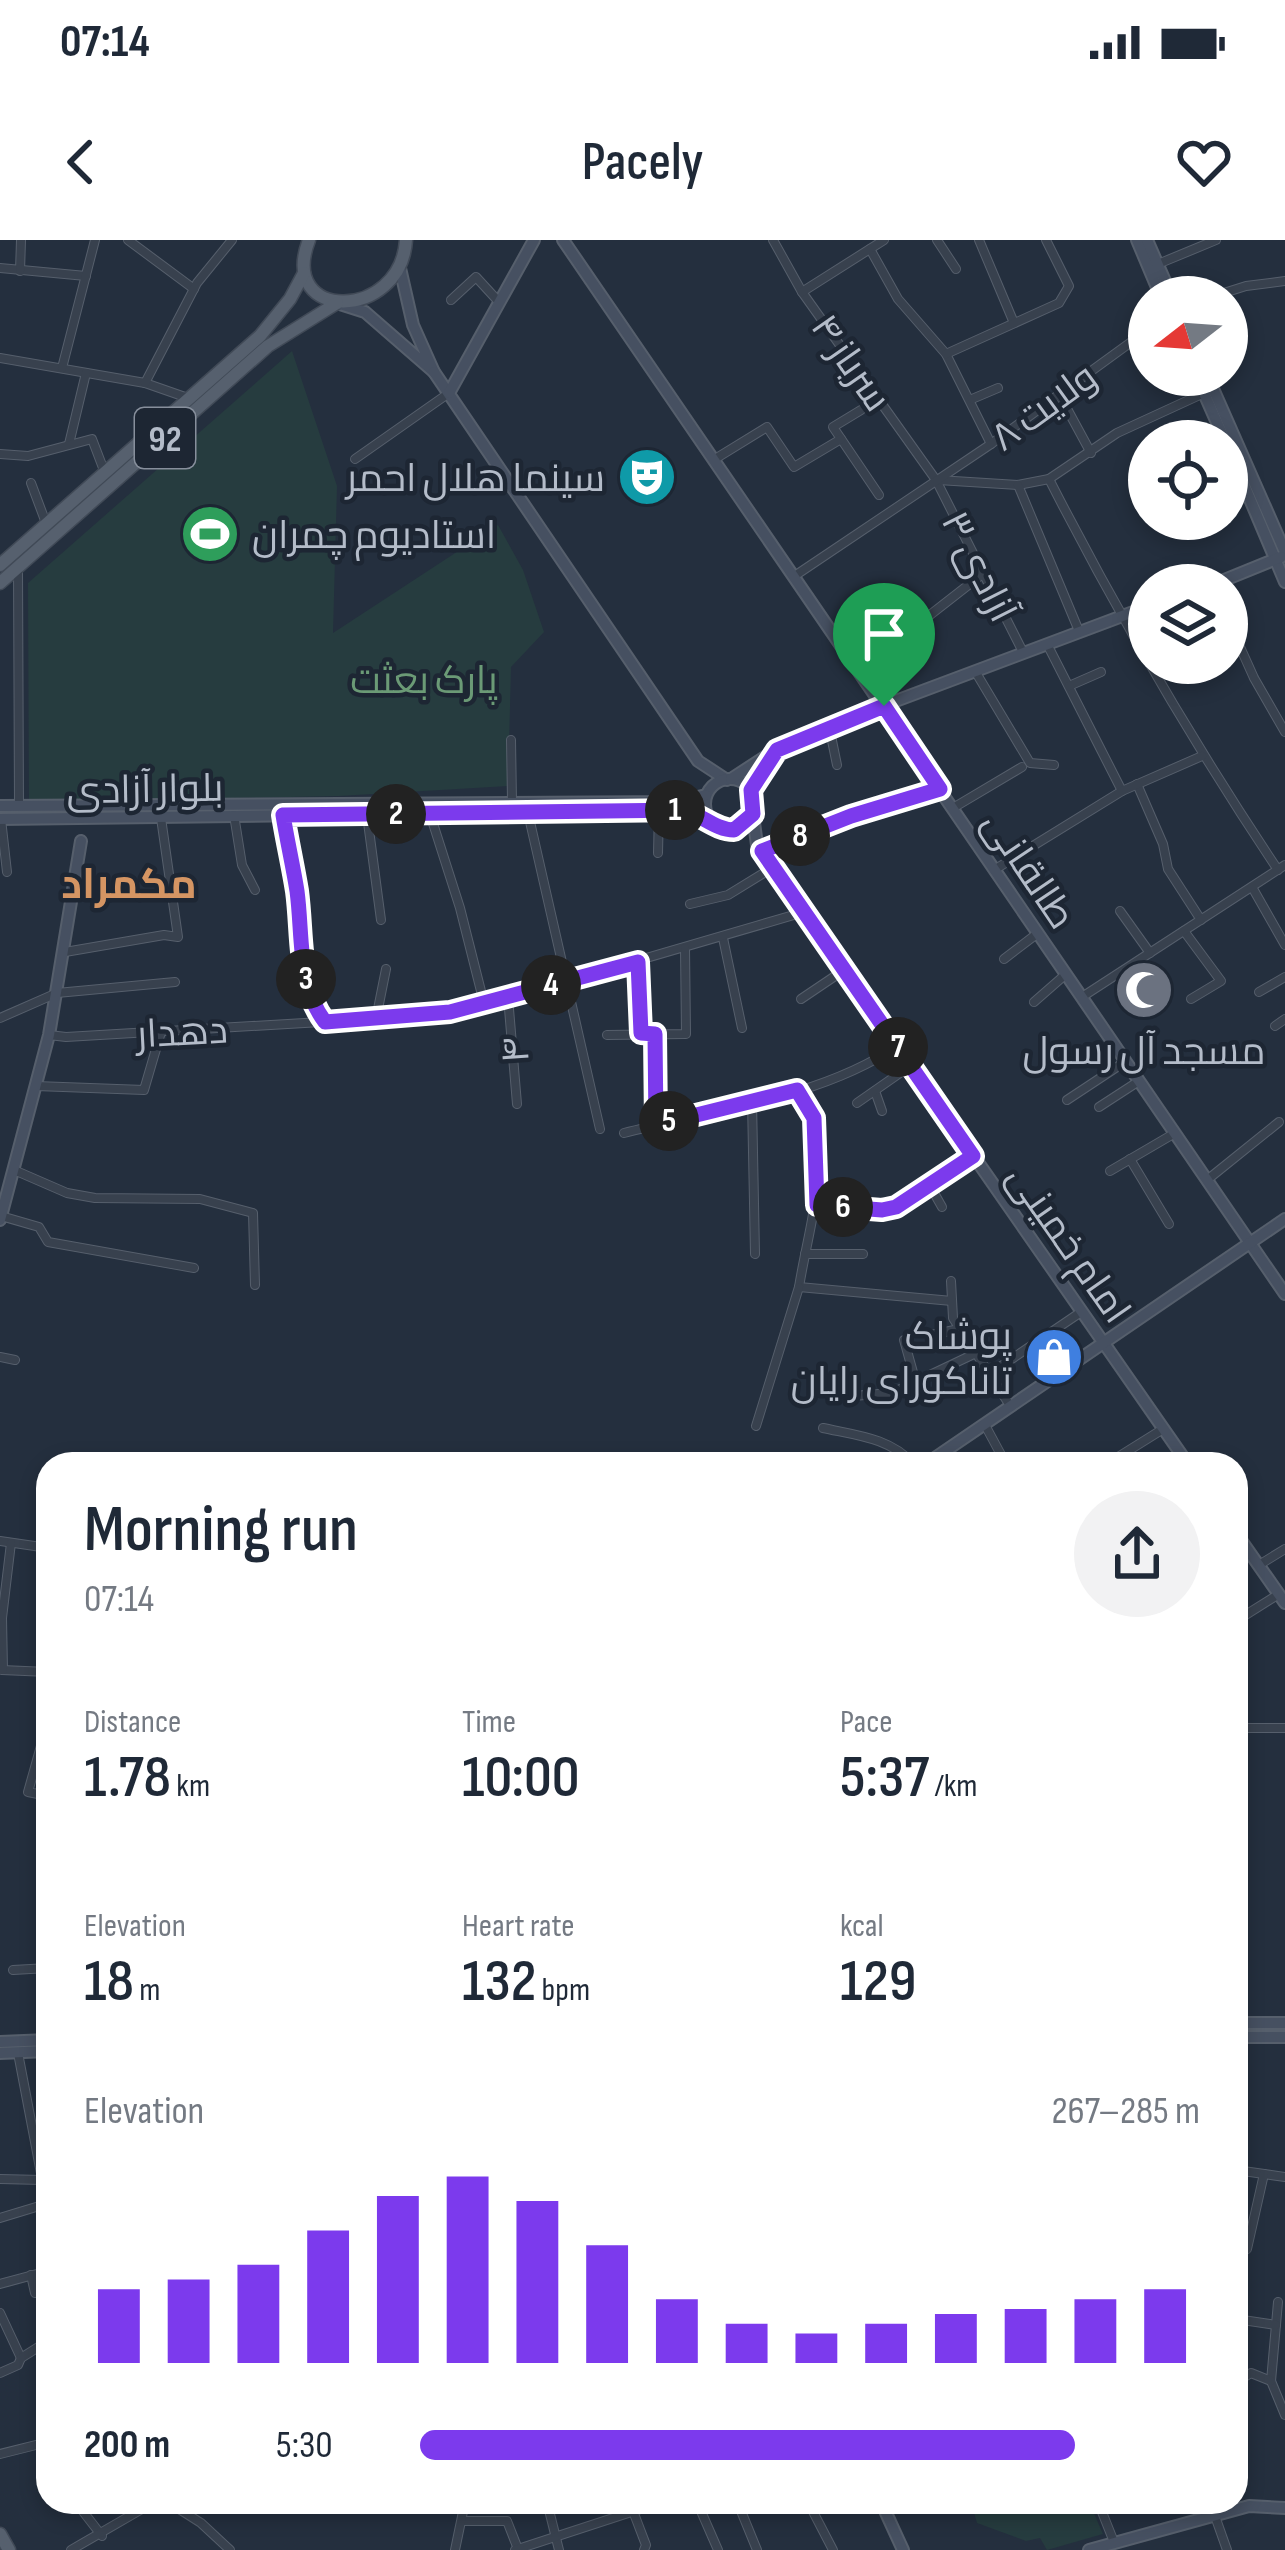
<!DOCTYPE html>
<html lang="en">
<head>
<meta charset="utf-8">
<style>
  :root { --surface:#fff; --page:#f2f2f3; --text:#1f2937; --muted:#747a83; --accent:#7c3aed }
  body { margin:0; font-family:"Sofia Sans Condensed",Cairo,sans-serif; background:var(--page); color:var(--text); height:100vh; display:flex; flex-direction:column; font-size:45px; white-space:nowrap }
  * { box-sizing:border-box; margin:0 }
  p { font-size:39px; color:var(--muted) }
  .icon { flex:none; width:66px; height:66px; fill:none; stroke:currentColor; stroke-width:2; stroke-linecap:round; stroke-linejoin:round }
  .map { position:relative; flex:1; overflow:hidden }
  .details { position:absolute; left:36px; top:1212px; width:1212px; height:1062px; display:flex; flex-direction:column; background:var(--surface); border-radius:36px; box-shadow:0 6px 18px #0003 }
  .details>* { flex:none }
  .needle { width:78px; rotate:253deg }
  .controls { position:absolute; left:1128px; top:36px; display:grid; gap:24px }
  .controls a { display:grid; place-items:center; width:120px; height:120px; border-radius:50%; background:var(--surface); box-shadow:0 6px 18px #0003; font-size:60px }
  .pin { position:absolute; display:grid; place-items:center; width:102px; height:102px; color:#fff; margin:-123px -51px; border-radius:50% 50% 50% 0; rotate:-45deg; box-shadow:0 0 12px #0007 }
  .pin .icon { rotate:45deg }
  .km { position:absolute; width:60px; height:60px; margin:-30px; border-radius:50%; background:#222; color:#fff; font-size:33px; line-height:60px; text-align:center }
  .round { display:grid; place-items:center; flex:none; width:126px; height:126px; border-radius:63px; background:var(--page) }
  .headline { display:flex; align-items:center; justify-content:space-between; height:204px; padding:0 48px }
  h1 { font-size:66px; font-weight:600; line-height:90px }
  .figures { display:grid; grid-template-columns:repeat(3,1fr); gap:18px; height:204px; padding:12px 48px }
  .figures div { display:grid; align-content:center }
  .figures b { font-size:60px; font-weight:600 }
  .figures small { font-size:33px; font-weight:400 }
  .figures p { font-size:33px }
  .chart { height:336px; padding:24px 48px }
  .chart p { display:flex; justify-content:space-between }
  .chart svg { width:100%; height:216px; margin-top:12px; stroke:var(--accent); stroke-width:6 }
  ul { padding:0 48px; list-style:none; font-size:39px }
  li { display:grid; grid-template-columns:192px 144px 1fr; align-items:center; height:90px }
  li i { height:30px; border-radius:15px; background:var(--accent) }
  .status { display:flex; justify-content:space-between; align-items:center; height:84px; padding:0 60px; background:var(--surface); direction:ltr }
  .status svg { height:33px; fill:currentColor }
  header { display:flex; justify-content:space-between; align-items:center; height:156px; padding:0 48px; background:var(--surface); font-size:54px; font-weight:600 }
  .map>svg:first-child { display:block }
</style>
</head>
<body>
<div class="status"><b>07:14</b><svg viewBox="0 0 49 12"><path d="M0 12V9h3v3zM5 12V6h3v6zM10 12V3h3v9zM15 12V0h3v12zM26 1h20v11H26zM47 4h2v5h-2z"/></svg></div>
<header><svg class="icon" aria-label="back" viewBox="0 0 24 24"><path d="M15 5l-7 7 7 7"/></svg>Pacely<svg class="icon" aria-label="heart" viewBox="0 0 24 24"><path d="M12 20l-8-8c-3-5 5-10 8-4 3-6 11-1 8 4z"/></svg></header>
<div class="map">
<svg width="1285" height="2310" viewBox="0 0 1285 2310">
  <rect width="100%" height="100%" fill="#242f3e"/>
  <g fill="#263c3f">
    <polygon points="292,111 337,246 333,393 498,285 523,330 544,392 511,427 508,546 339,556 29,562 28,343"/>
    <polygon points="971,2262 1089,2262 1103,2294 1047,2310 1040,2298 1026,2301 977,2283"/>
  </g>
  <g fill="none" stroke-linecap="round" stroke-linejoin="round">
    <defs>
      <g id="street">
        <polyline points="128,0 194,49"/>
        <polyline points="773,0 802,52 936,240 1023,412"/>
        <polyline points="937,0 956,29"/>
        <polyline points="979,0 1014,83"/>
        <polyline points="870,9 898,59 946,114 991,204"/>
        <polyline points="1158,24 1216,0"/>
        <polyline points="0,28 86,36"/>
        <polyline points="20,31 21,0"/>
        <polyline points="802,52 884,0"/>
        <polyline points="1211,57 1246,46 1285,41"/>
        <polyline points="451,60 476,37 499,62"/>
        <polyline points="946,114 1059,63 1069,46 1046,0"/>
        <polyline points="0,118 145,143 188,158"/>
        <polyline points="62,128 95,0"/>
        <polyline points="145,143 197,43 232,0"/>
        <polyline points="1059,154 1091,213"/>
        <polyline points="972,159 998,148"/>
        <polyline points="861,170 833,187 879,255"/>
        <polyline points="69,204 86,133"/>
        <polyline points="0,214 28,216 92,199 105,233"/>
        <polyline points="355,219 449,153"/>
        <polyline points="715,219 767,187 794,227 841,199"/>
        <path d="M1049,239C1118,374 1193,503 1278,630"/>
        <polyline points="938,240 1018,245 1049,239 1117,193 1204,153"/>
        <polyline points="31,243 46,283"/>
        <polyline points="1018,245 1079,391"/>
        <polyline points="18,328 19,566"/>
        <polyline points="796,335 991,204 1149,89"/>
        <polyline points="1227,378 1254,438 1285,492"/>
        <polyline points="1047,404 1122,551"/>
        <polyline points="880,414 985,332"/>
        <polyline points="975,431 1030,523 1054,525"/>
        <polyline points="1069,446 1101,432"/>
        <polyline points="829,486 837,525"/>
        <polyline points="511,500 512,561"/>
        <polyline points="1137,544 1163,604 1168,629 1201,680"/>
        <polyline points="953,568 1022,527"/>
        <polyline points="528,573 600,889"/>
        <polyline points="430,574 460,668 484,763"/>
        <polyline points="234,575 242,625 255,650"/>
        <path d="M283,575C288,600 293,626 296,651C303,696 297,745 325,782"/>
        <polyline points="367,575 381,680"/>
        <polyline points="1,579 7,632"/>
        <polyline points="762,611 851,576 940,549"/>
        <polyline points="658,613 659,570"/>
        <polyline points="994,630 1122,551 1202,516"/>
        <polyline points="1252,647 1285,705"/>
        <polyline points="690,664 728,655 772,628"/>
        <polyline points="1120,671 1150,713"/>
        <polyline points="1184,691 1221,741 1191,759"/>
        <polyline points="723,698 742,788"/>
        <polyline points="65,712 164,695 178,697 161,578"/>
        <polyline points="1004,719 1038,693"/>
        <polyline points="638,722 641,793"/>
        <polyline points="1259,752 1285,737"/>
        <polyline points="508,757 517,864"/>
        <polyline points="1082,757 1285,625"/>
        <polyline points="801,759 844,730"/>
        <polyline points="1034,762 1066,734"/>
        <polyline points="0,778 57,753 175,742"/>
        <polyline points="376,779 386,729"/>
        <polyline points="1275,786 1285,779"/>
        <polyline points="655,793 656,885"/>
        <polyline points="49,795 66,797 423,776 564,742 804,672"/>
        <polyline points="607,795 686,794 685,708"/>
        <polyline points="36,846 144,850 161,792"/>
        <path d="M797,850C836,913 810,979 799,1047L952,1061"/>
        <polyline points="875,851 882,871"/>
        <polyline points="1067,860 1126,821"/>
        <polyline points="752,861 755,1014"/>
        <polyline points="857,863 910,826"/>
        <polyline points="1099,867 1139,841"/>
        <path d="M624,893C712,871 823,857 897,806"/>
        <polyline points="1130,919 1169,984"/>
        <polyline points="14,930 67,953 95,958 200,959 253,973 255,1045"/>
        <polyline points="1110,931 1175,893"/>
        <polyline points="1207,940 1279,882"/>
        <polyline points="929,944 942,967"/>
        <polyline points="817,965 882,970 896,966 973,916"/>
        <polyline points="1,976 39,987 48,1002 194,1028"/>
        <polyline points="805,1014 863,1014"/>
        <polyline points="951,1041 953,1078 1011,1167"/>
        <polyline points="931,1095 959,1089"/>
        <polyline points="904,1100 916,1143"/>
        <polyline points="0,1117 15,1120"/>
        <polyline points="988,1135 1081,1072"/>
        <polyline points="853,1156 892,1153 974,1114"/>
        <polyline points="985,1185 1006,1224"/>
        <polyline points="756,1186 799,1047"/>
        <path d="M823,1188C855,1195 891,1198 913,1224"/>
        <polyline points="1107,1224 1163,1189"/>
        <polyline points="0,1301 48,1308"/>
        <polyline points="1259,1325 1285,1309"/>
        <polyline points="1236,1381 1279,1354"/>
        <polyline points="2,1430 48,1432"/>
        <polyline points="3,1430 2,1378 11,1303"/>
        <polyline points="48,1481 28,1552 48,1556"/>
        <polyline points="1236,1488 1285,1488"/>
        <polyline points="13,1730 48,1728"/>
        <polyline points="18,1813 48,1970"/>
        <polyline points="1236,1930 1285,1937"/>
        <polyline points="0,1939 42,1940"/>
        <polyline points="0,1978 46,1964"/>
        <polyline points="1247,2009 1264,1934"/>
        <polyline points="31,2035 35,2053"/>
        <polyline points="0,2044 48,2031"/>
        <polyline points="1278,2062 1271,2141 1285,2175"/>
        <polyline points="0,2073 21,2118"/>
        <polyline points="1236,2079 1276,2085"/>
        <polyline points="0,2133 18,2125 21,2118 48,2101"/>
        <polyline points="1236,2142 1251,2133 1271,2141"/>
        <polyline points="0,2214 48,2202"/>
        <polyline points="168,2262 201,2283 230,2310"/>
        <polyline points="547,2262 559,2310"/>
        <polyline points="697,2262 718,2310"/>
        <polyline points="808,2262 833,2310"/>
        <polyline points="1098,2262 1114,2302"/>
        <polyline points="1210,2262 1227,2310"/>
        <polyline points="78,2265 102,2296"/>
        <polyline points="739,2266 757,2310"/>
        <polyline points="633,2271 646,2305 644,2310"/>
        <polyline points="462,2281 507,2281 518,2309"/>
        <polyline points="71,2310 154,2262"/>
        <polyline points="455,2310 465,2262"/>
        <polyline points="515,2310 662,2262"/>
      </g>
      <g id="secondary">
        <polyline points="563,0 1285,1054"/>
        <polyline points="1137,0 1161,57"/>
        <polyline points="1147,0 1172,57"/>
        <polyline points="340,64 365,72 434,132 413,85 400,28"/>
        <polyline points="434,132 698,521 727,540"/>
        <polyline points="1196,135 1225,201"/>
        <polyline points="1207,135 1285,312"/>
        <polyline points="449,153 534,0"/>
        <polyline points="1227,205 1285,342"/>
        <polyline points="1212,345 1281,317"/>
        <circle cx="730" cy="564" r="25"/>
        <polyline points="731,539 768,515 829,486 1149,366"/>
        <polyline points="751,550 771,517"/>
        <polyline points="0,566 677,562 706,555"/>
        <polyline points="753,575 757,605 1188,1224"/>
        <polyline points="0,579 684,570 701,575 718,587"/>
        <polyline points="0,980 49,795 81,601"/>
        <polyline points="926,1224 1285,979"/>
        <polyline points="1236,1293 1285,1363"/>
        <polyline points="1236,1783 1285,1783"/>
        <polyline points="1236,1797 1285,1797"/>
        <polyline points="0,1802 48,1800"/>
        <polyline points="0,1813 48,1811"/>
        <polyline points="881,2262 903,2310"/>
        <polyline points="1089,2310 1249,2266 1285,2268"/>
      </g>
      <g id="primary">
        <path d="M309,0C277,83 401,81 406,0"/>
        <polyline points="0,325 260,96 290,59 304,33"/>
        <polyline points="0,343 268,106 337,63"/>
        <polyline points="0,2294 9,2310"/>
      </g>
    </defs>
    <use href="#street" stroke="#565f6c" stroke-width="10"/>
    <use href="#secondary" stroke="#565f6c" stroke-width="14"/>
    <use href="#primary" stroke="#414a57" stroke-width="15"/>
    <use href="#street" stroke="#38414e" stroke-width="8"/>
    <use href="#secondary" stroke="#465061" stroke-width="10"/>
    <use href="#primary" stroke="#56606e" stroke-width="12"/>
  </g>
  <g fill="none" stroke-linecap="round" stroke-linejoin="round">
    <defs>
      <path id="route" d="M884,466L940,549L851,576L762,611L973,916L896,967L882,970L817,965L814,878L797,850L656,885L655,794L641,793L638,722L450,772L325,782C297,745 303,696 297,651C293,626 287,600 283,575L684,570C702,575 716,590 734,590L753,574L751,550L777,510Z"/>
    </defs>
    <use href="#route" stroke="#fff" stroke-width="24"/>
    <use href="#route" stroke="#7c3aed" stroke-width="15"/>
  </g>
  <defs>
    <symbol id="theatre-disc" viewBox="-11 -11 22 22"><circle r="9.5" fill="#0f9aa8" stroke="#1d2633"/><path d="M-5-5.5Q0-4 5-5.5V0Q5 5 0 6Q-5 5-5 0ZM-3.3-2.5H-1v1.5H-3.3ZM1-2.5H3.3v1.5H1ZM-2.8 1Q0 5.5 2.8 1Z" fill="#fff"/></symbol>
    <symbol id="stadium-disc" viewBox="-11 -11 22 22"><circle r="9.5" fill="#2e9e5b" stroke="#1d2633"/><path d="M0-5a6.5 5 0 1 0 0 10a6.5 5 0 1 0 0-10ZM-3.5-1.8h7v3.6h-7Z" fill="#fff"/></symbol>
    <symbol id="mosque-disc" viewBox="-11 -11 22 22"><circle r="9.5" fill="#6b7280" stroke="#1d2633"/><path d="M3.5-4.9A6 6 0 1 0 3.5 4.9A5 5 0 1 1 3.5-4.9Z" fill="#fff"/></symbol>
    <symbol id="shop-disc" viewBox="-11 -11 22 22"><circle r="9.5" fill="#3f7fe0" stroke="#1d2633"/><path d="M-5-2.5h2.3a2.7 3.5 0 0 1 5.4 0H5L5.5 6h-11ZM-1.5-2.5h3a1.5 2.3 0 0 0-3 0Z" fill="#fff"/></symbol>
  </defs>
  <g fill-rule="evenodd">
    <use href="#theatre-disc" x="614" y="204" width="66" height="66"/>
    <use href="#stadium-disc" x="177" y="261" width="66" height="66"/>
    <use href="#mosque-disc" x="1111" y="717" width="66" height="66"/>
    <use href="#shop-disc" x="1021" y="1084" width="66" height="66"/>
  </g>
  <g text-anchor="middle" stroke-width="9" stroke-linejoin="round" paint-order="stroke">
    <rect fill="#1d2633" stroke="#878f9c" stroke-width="3" x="135" y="168" width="60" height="60" rx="9"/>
    <g font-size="36" font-weight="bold" fill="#b4bcc9">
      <text x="165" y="211">92</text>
    </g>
    <g font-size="39" fill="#b4bcc9" stroke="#1d2633">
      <text transform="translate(852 122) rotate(55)" y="14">سرباز ۴</text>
      <text transform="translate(1043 166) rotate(-36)" y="14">ولایت ۸</text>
      <text transform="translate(980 326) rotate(63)" y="14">آزادی ۳</text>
      <text transform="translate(145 548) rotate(-1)" y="14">بلوار آزادی</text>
      <text transform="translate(1030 629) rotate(56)" y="14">طالقانی</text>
      <text transform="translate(182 791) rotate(-3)" y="14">دهدار</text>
      <text transform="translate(514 810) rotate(-94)" y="14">۴</text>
      <text transform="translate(1070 1003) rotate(55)" y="14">امام خمینی</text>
    </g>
    <g font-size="39" fill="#b4bcc9" stroke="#1d2633" text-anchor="end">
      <text x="605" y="251">سینما هلال احمر</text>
      <text x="252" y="308" text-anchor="start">استادیوم چمران</text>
      <text x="1144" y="824" text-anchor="middle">مسجد آل رسول</text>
      <text x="1012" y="1109">پوشاک<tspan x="1012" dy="45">تاناکورای رایان</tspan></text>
    </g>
    <g font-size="39" fill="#6b9a76" stroke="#1d2633">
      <text x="424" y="453">پارک بعثت</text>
    </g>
    <g font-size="42" font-weight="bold" fill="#d59563" stroke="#1d2633">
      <text x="129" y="658">مکمراد</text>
    </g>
  </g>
</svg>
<div class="controls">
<a><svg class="needle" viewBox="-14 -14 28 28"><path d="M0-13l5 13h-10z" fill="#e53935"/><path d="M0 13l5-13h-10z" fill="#747a83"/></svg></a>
<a><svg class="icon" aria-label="locate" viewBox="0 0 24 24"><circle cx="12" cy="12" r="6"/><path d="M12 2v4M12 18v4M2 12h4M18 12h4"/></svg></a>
<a><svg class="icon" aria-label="layers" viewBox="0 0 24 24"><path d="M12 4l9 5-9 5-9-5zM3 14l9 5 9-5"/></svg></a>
</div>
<div class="pin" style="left:884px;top:466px;background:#1e9e55"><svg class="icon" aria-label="arrive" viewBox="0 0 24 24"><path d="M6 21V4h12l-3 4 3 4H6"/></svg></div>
<b class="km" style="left:675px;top:570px">1</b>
<b class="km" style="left:396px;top:574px">2</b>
<b class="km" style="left:306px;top:739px">3</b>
<b class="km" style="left:551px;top:745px">4</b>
<b class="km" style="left:669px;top:881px">5</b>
<b class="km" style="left:843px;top:967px">6</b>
<b class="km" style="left:898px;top:807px">7</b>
<b class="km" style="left:800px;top:596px">8</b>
<section class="details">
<div class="headline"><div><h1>Morning run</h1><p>07:14</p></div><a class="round"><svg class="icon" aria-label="share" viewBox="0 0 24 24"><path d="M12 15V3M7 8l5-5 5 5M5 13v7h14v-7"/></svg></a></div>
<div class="figures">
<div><p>Distance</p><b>1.78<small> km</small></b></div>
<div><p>Time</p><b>10:00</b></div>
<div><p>Pace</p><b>5:37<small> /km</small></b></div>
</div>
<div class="figures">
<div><p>Elevation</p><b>18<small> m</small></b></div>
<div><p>Heart rate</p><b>132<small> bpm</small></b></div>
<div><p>kcal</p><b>129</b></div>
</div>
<div class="chart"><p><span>Elevation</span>267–285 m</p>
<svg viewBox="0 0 160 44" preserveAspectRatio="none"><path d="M5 44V29M15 44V27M25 44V24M35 44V17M45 44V10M55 44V6M65 44V11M75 44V20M85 44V31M95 44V36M105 44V38M115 44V36M125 44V34M135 44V33M145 44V31M155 44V29"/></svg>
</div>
<ul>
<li><b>200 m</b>5:30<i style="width:84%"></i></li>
</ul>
</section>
</div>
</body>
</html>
